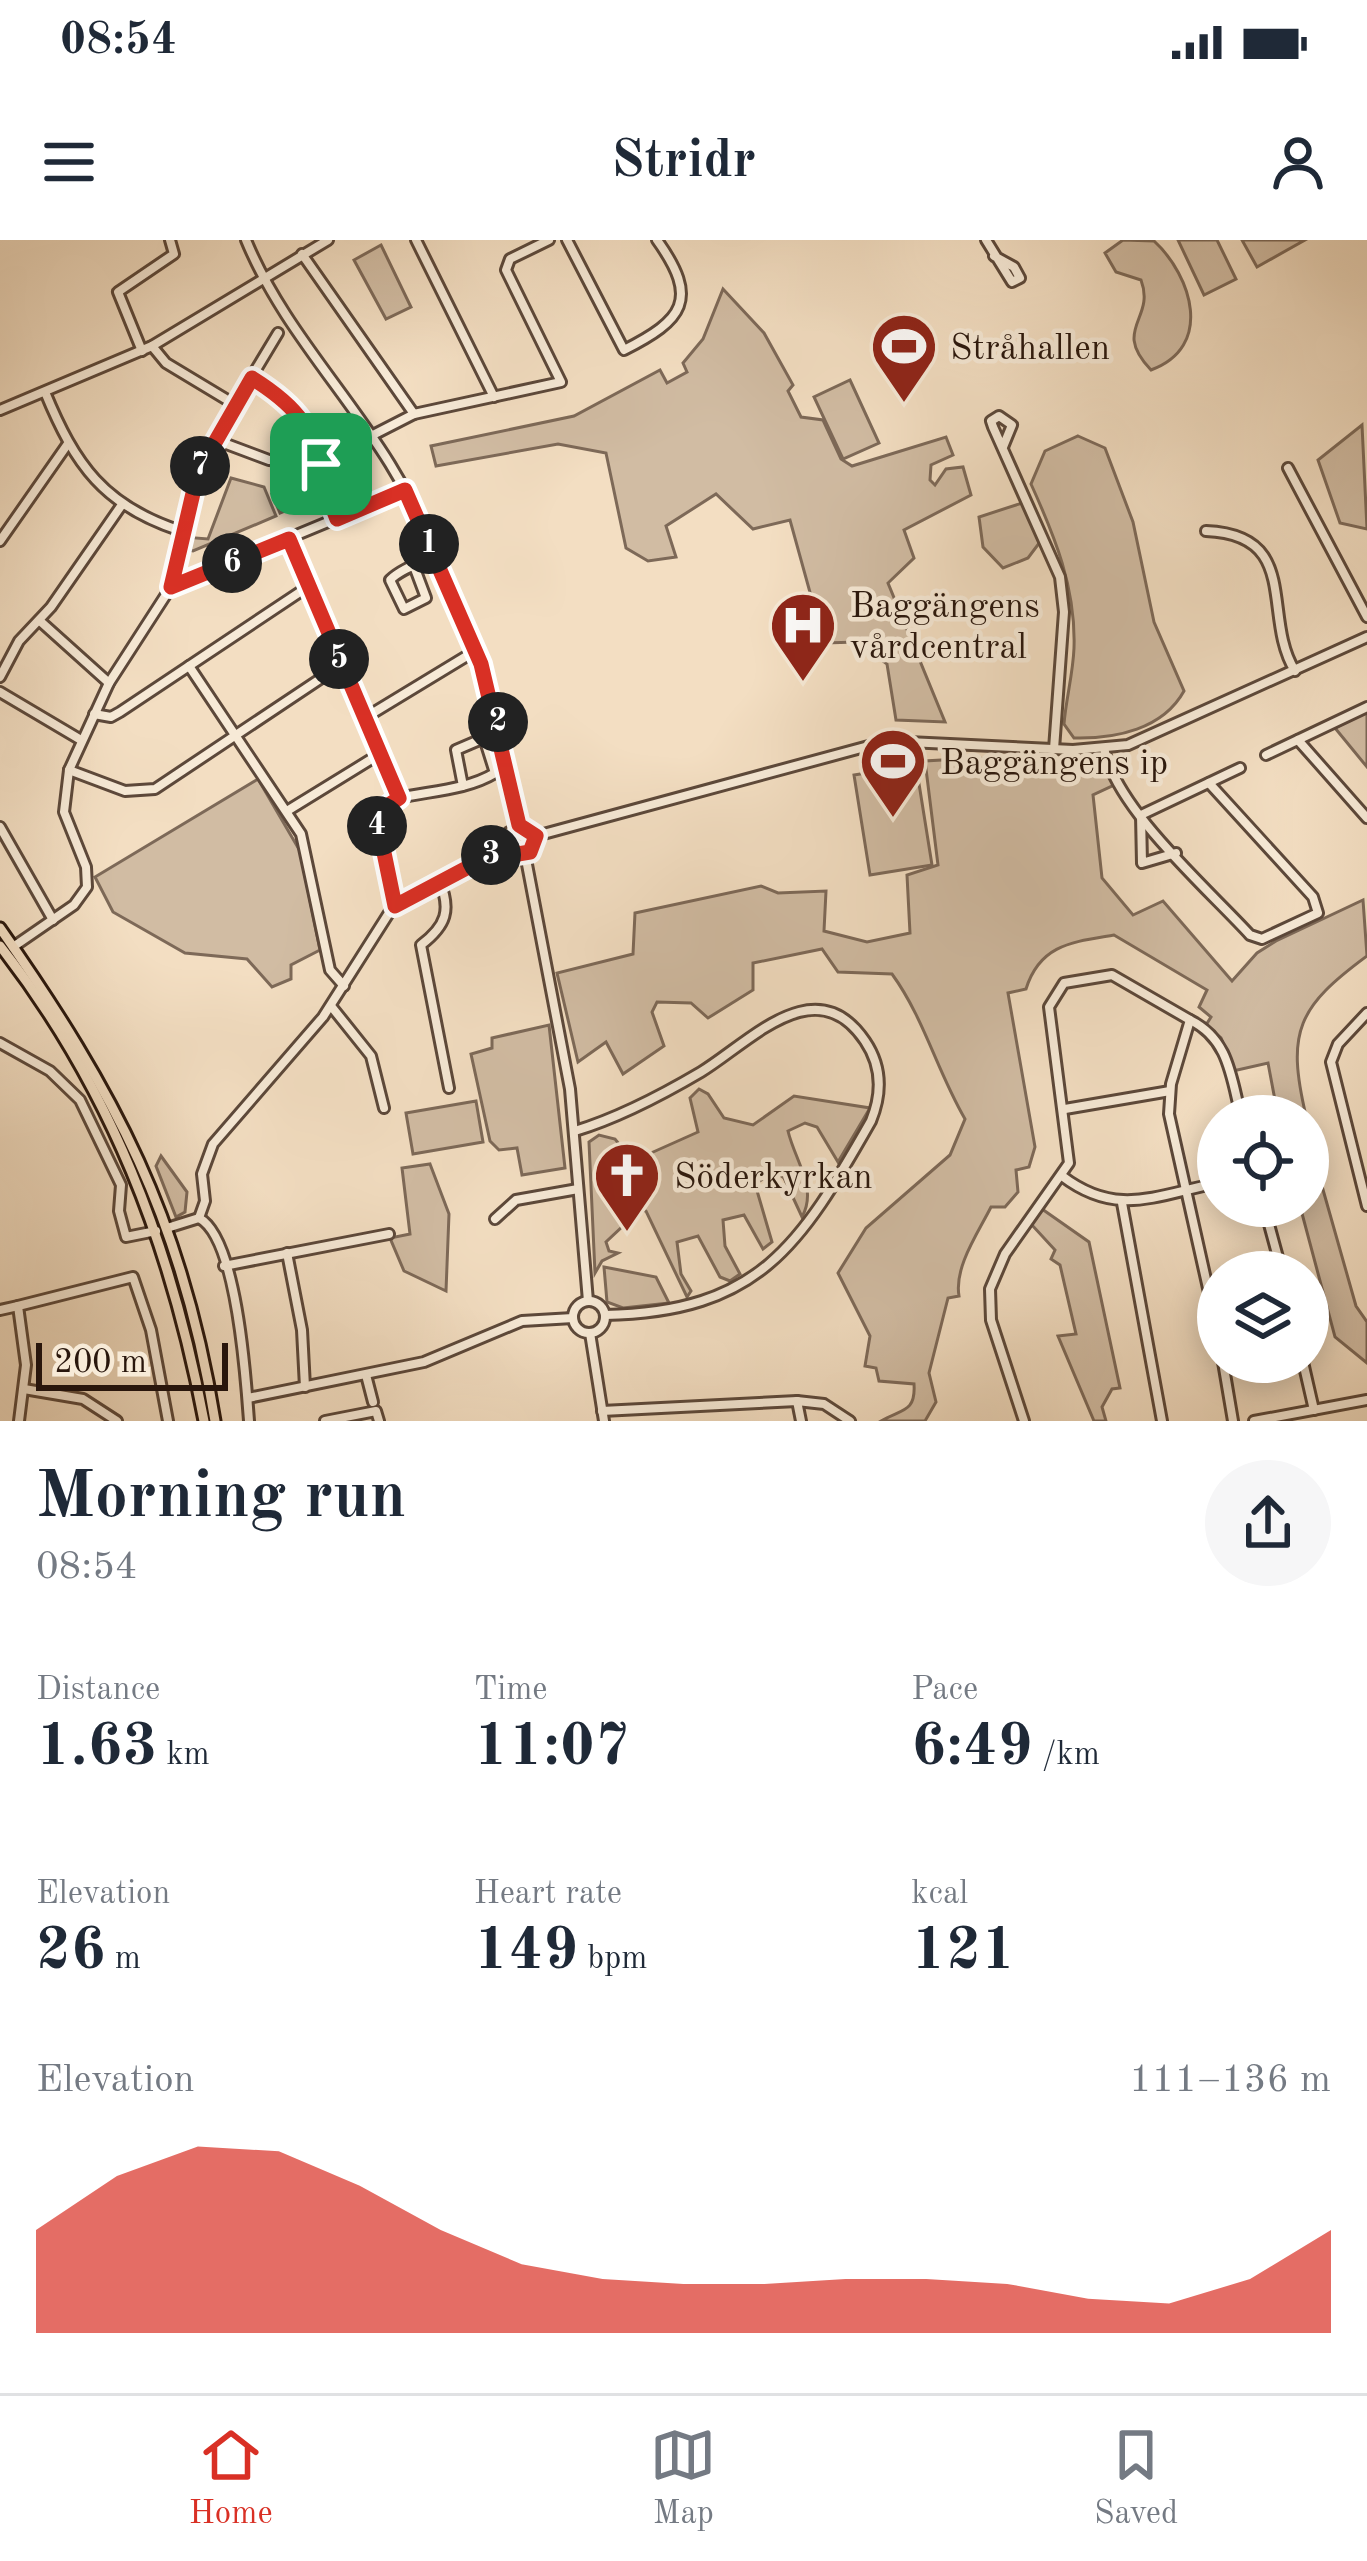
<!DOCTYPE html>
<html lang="en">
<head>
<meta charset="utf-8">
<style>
  :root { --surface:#fff; --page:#f6f6f7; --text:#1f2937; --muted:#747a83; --line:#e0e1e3; --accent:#d93025 }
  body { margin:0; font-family:"Old Standard TT",serif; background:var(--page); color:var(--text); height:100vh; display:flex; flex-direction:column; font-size:45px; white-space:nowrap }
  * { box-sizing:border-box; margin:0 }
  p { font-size:39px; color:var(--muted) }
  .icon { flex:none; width:66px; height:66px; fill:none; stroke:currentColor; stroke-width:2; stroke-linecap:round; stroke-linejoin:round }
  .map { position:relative; height:1181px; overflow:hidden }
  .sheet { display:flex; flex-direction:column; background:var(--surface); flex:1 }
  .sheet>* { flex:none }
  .fabs { position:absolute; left:1197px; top:855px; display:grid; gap:24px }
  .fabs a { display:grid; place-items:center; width:132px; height:132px; border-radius:50%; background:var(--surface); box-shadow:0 6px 30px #0003; font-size:60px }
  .scale { position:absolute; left:36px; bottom:30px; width:192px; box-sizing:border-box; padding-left:12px; border:6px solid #29160c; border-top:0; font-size:33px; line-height:42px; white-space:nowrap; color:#29160c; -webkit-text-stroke:9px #f7ead7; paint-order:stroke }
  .pin { position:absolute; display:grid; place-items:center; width:102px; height:102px; color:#fff; margin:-51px; border-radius:24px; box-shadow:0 6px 18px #0006 }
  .km { position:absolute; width:60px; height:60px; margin:-30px; border-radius:50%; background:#222; color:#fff; font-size:33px; line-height:60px; text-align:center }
  .round { display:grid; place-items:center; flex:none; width:126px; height:126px; border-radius:63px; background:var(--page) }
  .summary { display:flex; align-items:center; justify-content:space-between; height:204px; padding:0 36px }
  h1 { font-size:66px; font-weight:800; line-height:90px }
  .stats { display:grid; grid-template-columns:repeat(3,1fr); gap:18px; height:204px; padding:12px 36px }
  .stats div { display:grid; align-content:center }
  .stats b { font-size:60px; font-weight:800 }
  .stats small { font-size:33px; font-weight:400 }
  .stats p { font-size:33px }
  .chart { height:336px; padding:24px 36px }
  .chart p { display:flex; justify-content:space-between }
  .chart svg { width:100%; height:216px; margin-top:12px; fill:var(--accent); opacity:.7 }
  .status { display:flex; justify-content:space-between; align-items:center; height:84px; padding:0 60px; background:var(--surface); direction:ltr }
  .status svg { height:33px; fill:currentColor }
  header { display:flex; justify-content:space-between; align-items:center; height:156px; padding:0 36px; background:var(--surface); font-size:54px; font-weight:800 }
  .menu { display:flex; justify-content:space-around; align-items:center; height:168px; border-top:3px solid var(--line); background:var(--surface); font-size:33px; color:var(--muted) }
  .menu a { display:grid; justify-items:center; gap:6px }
  .menu .active { color:var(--accent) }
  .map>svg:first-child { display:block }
</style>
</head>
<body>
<div class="status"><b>08:54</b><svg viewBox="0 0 49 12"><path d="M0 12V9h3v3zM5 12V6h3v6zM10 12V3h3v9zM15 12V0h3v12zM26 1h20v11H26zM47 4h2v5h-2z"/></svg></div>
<header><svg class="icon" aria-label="menu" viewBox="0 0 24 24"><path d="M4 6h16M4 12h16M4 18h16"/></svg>Stridr<svg class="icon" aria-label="person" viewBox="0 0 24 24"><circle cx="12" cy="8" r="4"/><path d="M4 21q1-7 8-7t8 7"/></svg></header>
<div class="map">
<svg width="1367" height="1181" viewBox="0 0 1367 1181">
  <rect width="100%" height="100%" fill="#f3dec2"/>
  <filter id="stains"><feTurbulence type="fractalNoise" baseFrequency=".00167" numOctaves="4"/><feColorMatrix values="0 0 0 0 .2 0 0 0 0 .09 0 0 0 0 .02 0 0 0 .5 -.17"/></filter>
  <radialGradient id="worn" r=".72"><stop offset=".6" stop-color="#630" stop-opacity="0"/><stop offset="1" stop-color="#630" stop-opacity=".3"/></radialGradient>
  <g fill="#d1bca3" stroke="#7d6958" stroke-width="3">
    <path d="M1123,0L1154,1C1192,36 1214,107 1151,130C1111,88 1156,80 1141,40L1116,32L1105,13Z"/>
    <polygon points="1178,0 1217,0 1236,39 1204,55"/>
    <polygon points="1242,0 1305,0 1257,27"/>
    <polygon points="381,5 411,67 386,79 354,20"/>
    <polygon points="723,49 764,93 793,145 788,151 801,177 823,180 841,219 852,226 946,197 953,215 931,225 930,240 935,245 946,229 963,227 971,255 904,290 914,318 888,343 945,482 896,480 887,424 858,402 824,403 790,280 753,289 716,254 666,286 676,317 648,321 626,308 606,213 558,204 436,226 431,206 574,176 660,130 667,143 687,132 683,123 703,99"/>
    <polygon points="850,140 879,203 843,219 814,157"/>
    <polygon points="1362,185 1367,289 1340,283 1318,220"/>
    <path d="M1078,196L1105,208L1133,282L1154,382L1184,451C1163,489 1116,499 1074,498L1064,484C1066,459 1073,434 1074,408C1076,348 1055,297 1031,244L1045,211Z"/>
    <polygon points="231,238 264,247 276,276 193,311 183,309 184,297 208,299"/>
    <polygon points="320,251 322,256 280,273 272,254"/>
    <polygon points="1022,263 1040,302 1028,318 1003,328 983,307 979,277"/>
    <polygon points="1367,472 1367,527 1335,488"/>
    <path d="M977,518L1104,529L1114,545L1093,555L1102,638L1133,675L1163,661L1232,741L1257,713L1276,701L1363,660L1367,716C1298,767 1286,791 1306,876H1278L1268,823L1233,831L1221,798L1206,785L1211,777L1199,767L1207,750L1114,695C1073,702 1040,704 1026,749L1008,753L1035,907L1029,927L1016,930L1018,952L1005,967H991C978,993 954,1027 959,1056L948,1058L929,1133L936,1162L925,1181H881C901,1169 916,1173 914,1144L879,1141L876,1128L865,1126L870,1096L838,1033L866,988L950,915L965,879C937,831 924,778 892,734L838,732L822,709L753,723V750L708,778L691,763L657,762L652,772L664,806L623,834L606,802L578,822L557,733L633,714L635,673L761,646L778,653L826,651L824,691L867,702L910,693L907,635L938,625L925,521Z"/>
    <polygon points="916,525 932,625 870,635 854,535"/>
    <polygon points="258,539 300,611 320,710 291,725 291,739 272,747 247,719 185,713 113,672 95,637"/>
    <polygon points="549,785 565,928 522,935 517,908 499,910 490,901 471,814 492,808 492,798"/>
    <path d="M699,849L708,854L724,878L753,885L794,856L870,868L838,922L817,887L805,883L788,891C795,921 818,948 802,977L784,938L775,931L755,944L772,1002L763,1009L744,975L723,980L725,1006L740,1034L730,1041L720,1037L698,996L677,1002L681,1034L691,1051L687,1057L646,971L620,967L625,984L606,1002L609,1011L618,1013L602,1021L595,1033L589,902L599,895L615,899L633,921L698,892L690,858Z"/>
    <polygon points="476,861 483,902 413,914 406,873"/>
    <polygon points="161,916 187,952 185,972 176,977 156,926"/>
    <polygon points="430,924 449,974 446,1051 404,1031 390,998 410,994 402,928"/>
    <polygon points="1316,925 1356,1066 1367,1082 1367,1123 1335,1097 1300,966 1308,966 1308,927"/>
    <polygon points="1042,969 1089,1002 1120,1148 1112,1149 1102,1167 1106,1181 1094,1181 1058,1096 1076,1094 1060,1025 1051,1019 1055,1010 1031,984"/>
    <polygon points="604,1027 656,1037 669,1063 623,1068 607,1062"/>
  </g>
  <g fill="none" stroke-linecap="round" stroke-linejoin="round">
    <defs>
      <g id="minor">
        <path d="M246,0C280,83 343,148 390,224C457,333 495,460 519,585"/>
        <polyline points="416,0 494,157"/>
        <path d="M567,0L624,110C683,80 700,60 657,0"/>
        <polyline points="986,0 1012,42 1020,38 1014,27 994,16"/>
        <polyline points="302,14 414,174"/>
        <polyline points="152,106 166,123 234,164"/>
        <polyline points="142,111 118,52 174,14 170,0"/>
        <path d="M252,138C327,185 307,207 336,279"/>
        <path d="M45,152C75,225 104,266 181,291"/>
        <polyline points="0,170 152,106 328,0"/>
        <polyline points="371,196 414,174 561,142 506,30 510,19 549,0"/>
        <polyline points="213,199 269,220 321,224"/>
        <polyline points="1003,207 1012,185 999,176 991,181 993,187 1060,337 1064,372 1054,509"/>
        <polyline points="1288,228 1367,377"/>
        <path d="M1206,291C1302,295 1261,376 1295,431"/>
        <polyline points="289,299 399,558 376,574 395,666"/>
        <polyline points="0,301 67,205"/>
        <path d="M414,326L426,358L404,369L390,340C401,329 420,323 435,316"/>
        <polyline points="171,347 405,250"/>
        <polyline points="40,381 109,443"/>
        <polyline points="189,426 301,594 330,730 344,746"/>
        <polyline points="0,437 19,401 51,367 121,266"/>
        <polyline points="0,452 81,500"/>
        <polyline points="94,474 111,477 120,472 309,346"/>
        <polyline points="363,479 475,411"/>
        <polyline points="1298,500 1367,578"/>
        <path d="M1104,508C1116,569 1207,648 1250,695L1262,699L1318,673L1313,657L1209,543"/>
        <polyline points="1266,515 1367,467"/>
        <polyline points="69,530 125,551 155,549 341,425"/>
        <path d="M399,558C430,551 467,550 495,533L484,498L456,510L463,546"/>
        <polyline points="287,571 378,515"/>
        <polyline points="0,587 53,680"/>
        <polyline points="536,596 887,501 1073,510 1128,505 1367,397"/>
        <polyline points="1176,613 1142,623 1141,575 1240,528"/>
        <polyline points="525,614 570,849 588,1061"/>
        <polyline points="525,614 510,609 509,592 524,585 536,596"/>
        <polyline points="525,614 534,608 536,596"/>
        <path d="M439,640C452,670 446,686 421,705L449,848"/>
        <polyline points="13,707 74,665 87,647 86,627 64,572 69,530 109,443 171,347 181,291 207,211 278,93"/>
        <polyline points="331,766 371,816 384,868"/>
        <polyline points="1367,773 1338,804 1331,822 1367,966"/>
        <path d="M1190,780C1229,799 1231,837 1241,876"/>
        <polyline points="0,803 50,831 80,860 121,945 119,971 126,997 156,991"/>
        <polyline points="1065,869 1170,851"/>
        <path d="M575,891C618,878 662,855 701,832C750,802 816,728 865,801C882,826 882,854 871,881C800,1006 759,1072 605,1075"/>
        <path d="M1062,936C1117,978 1156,955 1218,943"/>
        <polyline points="1122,963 1162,1181"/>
        <polyline points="1264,966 1282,1032"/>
        <polyline points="199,978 205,961 202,934 213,904 323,777 389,673 422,649 508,606"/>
        <path d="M199,978C237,998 246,1139 249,1181"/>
        <polyline points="495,979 516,960 578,949"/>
        <polyline points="167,988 199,978"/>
        <polyline points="287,1013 302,1090 305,1147"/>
        <polyline points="224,1026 389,994"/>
        <circle cx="589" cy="1077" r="16"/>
        <polyline points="0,1070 18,1066"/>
        <polyline points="590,1093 604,1181"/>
        <polyline points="1223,1122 1233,1181"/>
        <polyline points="1303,1122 1314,1170"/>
        <polyline points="366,1135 373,1162"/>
        <polyline points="24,1149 83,1159 117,1181"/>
        <polyline points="248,1158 424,1122 522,1081 573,1078"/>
        <polyline points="797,1161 801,1181"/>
        <polyline points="602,1171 797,1161 824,1164 850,1181"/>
        <polyline points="19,1181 26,1125 18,1066 133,1037 151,1090 168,1181"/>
        <polyline points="325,1181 376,1171 379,1181"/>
        <polyline points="1024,1181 991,1080 990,1049 1005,1014 1069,923 1049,767 1064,743 1112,735 1190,780 1171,844 1169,874 1218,1093"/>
        <polyline points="1254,1181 1367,1160"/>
      </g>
      <g id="major">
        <path d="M0,688C115,852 183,980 215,1181"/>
        <path d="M0,706C111,848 171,1006 204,1181"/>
      </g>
    </defs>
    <use href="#minor" stroke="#5c483a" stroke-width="14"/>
    <use href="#major" stroke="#29160c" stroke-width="15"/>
    <use href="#minor" stroke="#f7ead7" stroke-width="8"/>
    <use href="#major" stroke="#f3dec2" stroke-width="9"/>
  </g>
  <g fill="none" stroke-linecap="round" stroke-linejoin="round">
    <defs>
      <path id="route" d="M252,138C327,185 307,207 337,279L405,250L481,424L519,585L536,596L530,612L518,614L508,606L395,666L376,574L399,558L289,299L171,347L198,232Z"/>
    </defs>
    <use href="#route" stroke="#fff" stroke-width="24"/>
    <use href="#route" stroke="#d93025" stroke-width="15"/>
  </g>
  <defs>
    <symbol id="stadium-pin" viewBox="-11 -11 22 30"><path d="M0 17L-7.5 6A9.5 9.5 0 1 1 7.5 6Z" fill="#8f2418" stroke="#f7ead7"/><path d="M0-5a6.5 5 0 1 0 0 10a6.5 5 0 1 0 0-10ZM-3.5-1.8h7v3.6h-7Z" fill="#fff"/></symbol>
    <symbol id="hospital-pin" viewBox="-11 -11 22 30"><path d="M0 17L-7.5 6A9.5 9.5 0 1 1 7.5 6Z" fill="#8f2418" stroke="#f7ead7"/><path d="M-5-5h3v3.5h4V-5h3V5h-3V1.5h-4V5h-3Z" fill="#fff"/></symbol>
    <symbol id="church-pin" viewBox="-11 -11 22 30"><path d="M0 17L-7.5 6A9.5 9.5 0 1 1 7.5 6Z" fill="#8f2418" stroke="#f7ead7"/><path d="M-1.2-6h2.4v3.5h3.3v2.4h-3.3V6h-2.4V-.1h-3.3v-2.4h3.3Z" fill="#fff"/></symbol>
  </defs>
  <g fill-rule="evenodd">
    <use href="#stadium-pin" x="866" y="68" width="76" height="104"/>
    <use href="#hospital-pin" x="765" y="347" width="76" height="104"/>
    <use href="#stadium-pin" x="855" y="483" width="76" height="104"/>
    <use href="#church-pin" x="589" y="897" width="76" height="104"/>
  </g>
  <g text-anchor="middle" stroke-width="9" stroke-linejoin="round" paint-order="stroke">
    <g font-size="36" fill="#29160c" stroke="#f7ead7" text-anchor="start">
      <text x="950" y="119">Stråhallen</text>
      <text x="850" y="377">Baggängens<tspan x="850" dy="41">vårdcentral</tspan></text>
      <text x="940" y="534">Baggängens ip</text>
      <text x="674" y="948">Söderkyrkan</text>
    </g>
  </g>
  <rect width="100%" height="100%" filter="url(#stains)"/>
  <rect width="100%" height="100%" fill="url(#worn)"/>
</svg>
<div class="fabs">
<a><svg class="icon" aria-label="locate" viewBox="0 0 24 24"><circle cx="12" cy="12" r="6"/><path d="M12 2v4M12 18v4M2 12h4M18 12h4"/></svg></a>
<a><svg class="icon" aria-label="layers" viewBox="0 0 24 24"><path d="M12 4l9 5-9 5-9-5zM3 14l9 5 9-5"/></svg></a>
</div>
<div class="scale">200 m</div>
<div class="pin" style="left:321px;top:224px;background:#1e9e55"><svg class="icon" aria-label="arrive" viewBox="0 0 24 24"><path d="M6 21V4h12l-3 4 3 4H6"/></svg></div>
<b class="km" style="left:429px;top:304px">1</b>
<b class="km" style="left:498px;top:482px">2</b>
<b class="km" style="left:491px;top:615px">3</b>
<b class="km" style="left:377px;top:586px">4</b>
<b class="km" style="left:339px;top:419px">5</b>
<b class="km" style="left:232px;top:323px">6</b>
<b class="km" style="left:200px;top:226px">7</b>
</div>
<section class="sheet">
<div class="summary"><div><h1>Morning run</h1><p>08:54</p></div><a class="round"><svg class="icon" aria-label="share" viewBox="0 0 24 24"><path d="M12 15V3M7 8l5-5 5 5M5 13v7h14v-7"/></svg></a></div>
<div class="stats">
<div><p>Distance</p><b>1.63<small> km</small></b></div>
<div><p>Time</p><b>11:07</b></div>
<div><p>Pace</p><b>6:49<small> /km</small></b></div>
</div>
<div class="stats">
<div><p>Elevation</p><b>26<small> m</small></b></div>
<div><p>Heart rate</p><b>149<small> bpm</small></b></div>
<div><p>kcal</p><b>121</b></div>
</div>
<div class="chart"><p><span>Elevation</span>111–136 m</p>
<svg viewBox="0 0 160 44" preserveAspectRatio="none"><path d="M0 44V23L10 12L20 6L30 7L40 14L50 23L60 30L70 33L80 34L90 34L100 33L110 33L120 34L130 37L140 38L150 33L160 23V44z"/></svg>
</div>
</section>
<nav class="menu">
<a class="active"><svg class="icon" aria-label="home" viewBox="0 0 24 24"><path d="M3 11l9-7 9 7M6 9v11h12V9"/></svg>Home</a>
<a><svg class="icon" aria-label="map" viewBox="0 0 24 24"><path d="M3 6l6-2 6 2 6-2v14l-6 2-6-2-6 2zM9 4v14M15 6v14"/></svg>Map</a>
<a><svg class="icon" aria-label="saved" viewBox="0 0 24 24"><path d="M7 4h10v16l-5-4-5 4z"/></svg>Saved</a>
</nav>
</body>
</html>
